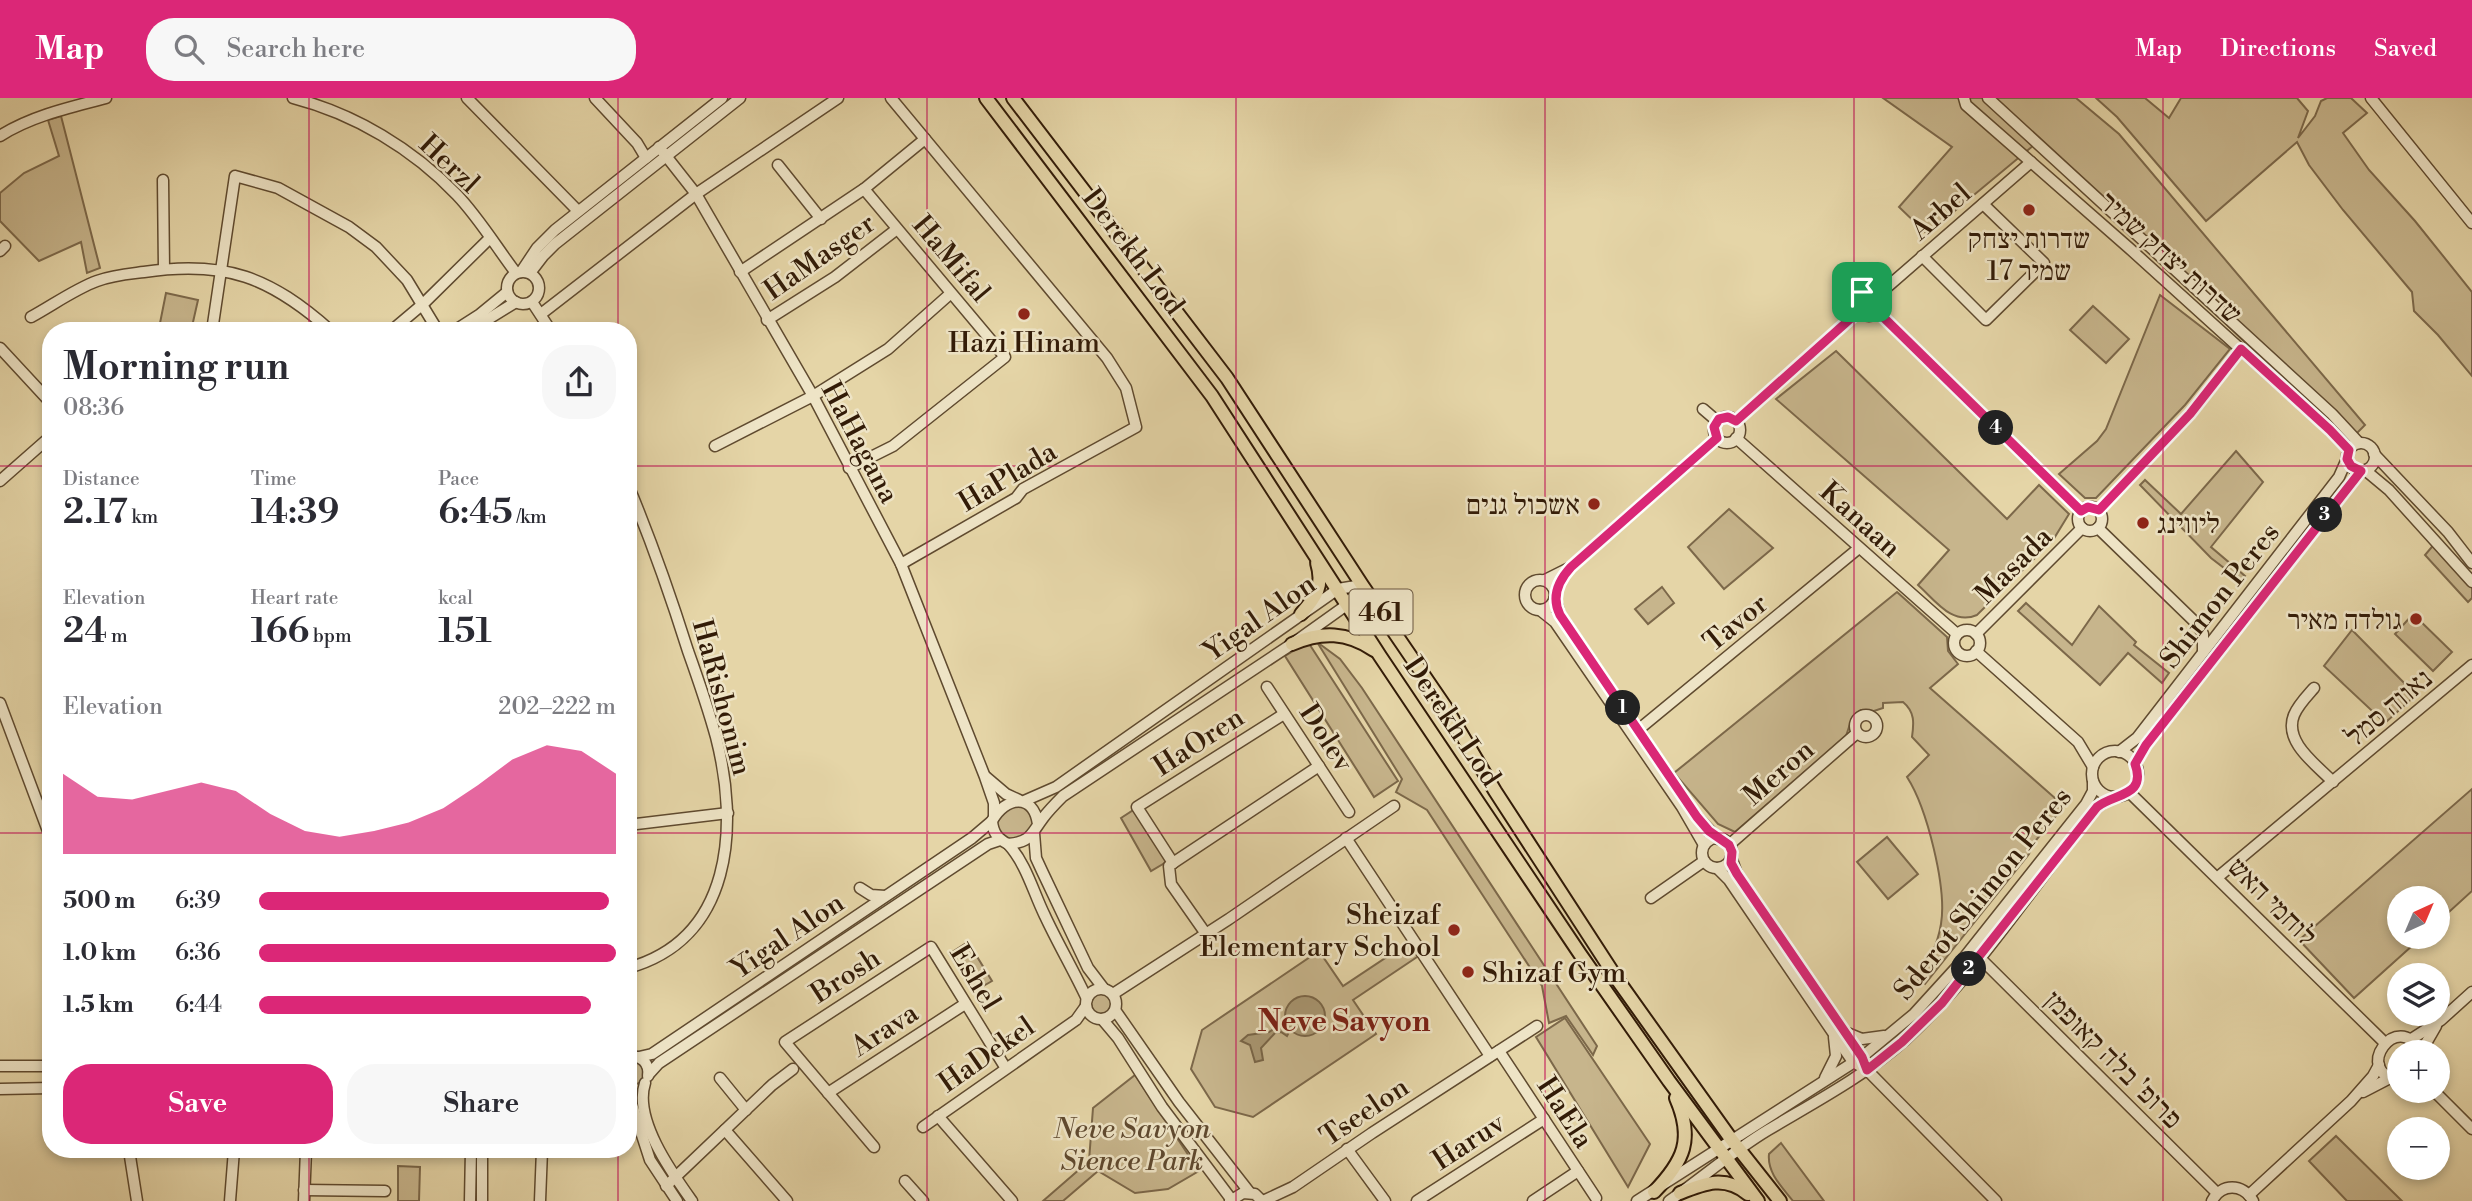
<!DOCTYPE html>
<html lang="en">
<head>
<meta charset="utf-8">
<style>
  :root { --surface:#fff; --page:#f7f7f7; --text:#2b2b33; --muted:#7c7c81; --accent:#db2777 }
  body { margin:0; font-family:"Libre Bodoni","Frank Ruhl Libre",serif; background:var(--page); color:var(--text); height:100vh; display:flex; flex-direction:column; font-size:26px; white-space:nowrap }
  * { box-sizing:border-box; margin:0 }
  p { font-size:23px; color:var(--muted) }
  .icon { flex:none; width:38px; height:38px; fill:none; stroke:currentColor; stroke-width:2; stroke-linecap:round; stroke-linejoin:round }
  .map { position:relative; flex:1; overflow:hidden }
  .details { position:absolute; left:42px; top:224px; width:595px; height:836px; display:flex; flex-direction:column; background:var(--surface); border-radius:28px; box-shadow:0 4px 10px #0003 }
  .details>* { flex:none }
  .needle { width:46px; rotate:44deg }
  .controls { position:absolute; left:2387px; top:788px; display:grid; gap:14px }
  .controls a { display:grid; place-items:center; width:63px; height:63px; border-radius:50%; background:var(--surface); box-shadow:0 4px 10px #0003; font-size:35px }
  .pin { position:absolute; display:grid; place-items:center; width:60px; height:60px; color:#fff; margin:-30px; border-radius:14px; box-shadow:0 4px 10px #0006 }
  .km { position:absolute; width:35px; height:35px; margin:-18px; border-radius:50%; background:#222; color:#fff; font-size:19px; line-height:35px; text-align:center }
  .round { display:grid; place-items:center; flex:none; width:74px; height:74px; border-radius:28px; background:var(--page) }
  .head { display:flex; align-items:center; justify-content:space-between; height:119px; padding:0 21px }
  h1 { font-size:38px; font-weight:600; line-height:52px }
  .figures { display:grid; grid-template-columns:repeat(3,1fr); gap:10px; height:119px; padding:7px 21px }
  .figures div { display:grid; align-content:center }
  .figures b { font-size:35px; font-weight:600 }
  .figures small { font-size:19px; font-weight:400 }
  .figures p { font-size:19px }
  .chart { height:196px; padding:14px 21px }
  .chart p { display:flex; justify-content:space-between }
  .chart svg { width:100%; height:126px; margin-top:7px; fill:var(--accent); opacity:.7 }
  .primary-button { display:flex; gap:14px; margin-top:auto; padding:14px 21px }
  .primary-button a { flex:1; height:80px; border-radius:28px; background:var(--accent); color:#fff; font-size:28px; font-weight:600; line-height:80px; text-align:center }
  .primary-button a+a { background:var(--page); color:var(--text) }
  ul { padding:0 21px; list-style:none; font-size:23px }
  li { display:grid; grid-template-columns:112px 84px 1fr; align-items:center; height:52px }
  li i { height:18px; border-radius:9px; background:var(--accent) }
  header { display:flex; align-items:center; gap:42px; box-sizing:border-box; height:98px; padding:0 35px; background:var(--accent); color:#fff }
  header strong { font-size:33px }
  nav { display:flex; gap:38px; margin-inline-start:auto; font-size:24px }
  .search { width:490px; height:63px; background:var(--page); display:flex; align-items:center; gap:18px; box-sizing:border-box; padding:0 24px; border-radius:28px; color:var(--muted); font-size:26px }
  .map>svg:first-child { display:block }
</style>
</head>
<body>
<header>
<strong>Map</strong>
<div class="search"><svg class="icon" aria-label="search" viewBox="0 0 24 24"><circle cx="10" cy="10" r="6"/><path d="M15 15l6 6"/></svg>Search here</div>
<nav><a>Map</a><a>Directions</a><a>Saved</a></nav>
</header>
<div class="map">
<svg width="2472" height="1103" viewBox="0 0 2472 1103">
  <rect width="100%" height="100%" fill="#e5d5a7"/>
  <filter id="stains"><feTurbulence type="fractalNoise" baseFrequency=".00286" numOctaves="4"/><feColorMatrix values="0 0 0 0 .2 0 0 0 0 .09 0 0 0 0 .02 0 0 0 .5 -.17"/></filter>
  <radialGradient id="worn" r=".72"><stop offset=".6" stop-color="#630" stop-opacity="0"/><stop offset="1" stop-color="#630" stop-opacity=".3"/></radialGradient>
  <g fill="#c7b58c" stroke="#7c684a" stroke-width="2">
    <polygon points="1883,0 2076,0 2119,36 2365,327 2347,345 2040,42 1927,136 1899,109 1952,49"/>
    <polygon points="2096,0 2145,0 2169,20 2181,0 2297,0 2308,13 2298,40 2315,18 2321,3 2327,0 2351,0 2367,15 2343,35 2369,72 2415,123 2472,194 2472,278 2438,237 2414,213 2412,194 2343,112 2309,67 2297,44 2206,123 2117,19"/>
    <polygon points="61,18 100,170 87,175 81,144 39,163 0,123 0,95 24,75 59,58 48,22"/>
    <polygon points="166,195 198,202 191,233 159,230"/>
    <polygon points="2160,197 2230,251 2185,307 2096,400 2085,400 2059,376 2097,343 2106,331"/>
    <polygon points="2093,208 2129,241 2106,265 2070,232"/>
    <path d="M1836,253L2007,421L2039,387L2069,416L2053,442L1977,517C1952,528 1935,502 1918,487L1949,452L1776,301Z"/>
    <polygon points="2236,353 2263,384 2211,449 2245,478 2241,483 2211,460 2140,387 2145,382 2181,416"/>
    <polygon points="1729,411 1773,450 1724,491 1688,449"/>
    <polygon points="2436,444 2472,485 2472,500 2468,504 2425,457"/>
    <polygon points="1662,489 1674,505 1648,526 1635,511"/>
    <path d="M1897,494L1947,539L1948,553L1958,566L1930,590L2064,708L2032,747L2029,756L1925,886L1918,882C1928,867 1938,845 1941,826C1947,790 1927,710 1907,679L1929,657L1912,639C1914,625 1915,614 1903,604L1883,605V610L1874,613L1861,612L1852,620L1846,638L1735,734L1718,726L1674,675Z"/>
    <polygon points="2026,505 2072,547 2099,508 2136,544 2134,547 2169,575 2162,585 2128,555 2100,587 2018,513"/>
    <polygon points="2413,516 2452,554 2433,573 2395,536"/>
    <polygon points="2352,532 2416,597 2385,625 2324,568"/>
    <polygon points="1308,544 1398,683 1374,699 1285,558"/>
    <polygon points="1317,544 1340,561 1362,590 1597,948 1593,957 1566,918 1549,925 1542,888 1427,712 1396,694 1402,681"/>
    <polygon points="2472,691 2472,793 2438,824 2438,800 2399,800 2399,838 2423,838 2354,900 2299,842"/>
    <polygon points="1024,704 1038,726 1023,743 1000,741 995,719 1000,714"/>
    <polygon points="1135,711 1168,763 1151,773 1121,720"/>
    <polygon points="1887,739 1918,776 1888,801 1857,764"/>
    <polygon points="1414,841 1423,855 1353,902 1376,936 1253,1019 1215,1009 1191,971 1202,932 1319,853 1343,888"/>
    <polygon points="968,844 992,883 973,894 949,856"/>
    <circle cx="1101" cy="906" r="14"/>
    <polygon points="1565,920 1650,1046 1628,1089 1536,939"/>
    <path d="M628,961H638L646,974C643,984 639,988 628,986Z"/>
    <polygon points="1135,977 1199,1073 1168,1091 1135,1095 1098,1073 1063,1103 1043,1103 1089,1063 1093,1010"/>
    <polygon points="2336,1038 2402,1103 2347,1103 2309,1063"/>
    <path d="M1781,1045L1824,1103H1793C1782,1089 1767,1075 1769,1056Z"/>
    <polygon points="398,1068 420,1069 419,1103 398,1103"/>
  </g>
  <g fill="#a89671" stroke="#796547" stroke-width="2">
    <circle cx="1305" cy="918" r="20"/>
    <polygon points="1282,926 1289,934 1287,938 1281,934 1275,935 1261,950 1263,962 1255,964 1250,947 1241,943 1248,937 1269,934"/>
  </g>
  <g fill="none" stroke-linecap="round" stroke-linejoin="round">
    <defs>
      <g id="minor">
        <path d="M293,0C355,16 413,51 457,97C479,120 497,150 516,175"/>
        <polyline points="467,0 578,113"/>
        <polyline points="595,0 637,45 646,60"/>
        <polyline points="891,0 1107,260 1126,290 1136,329 1023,391 1016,400 901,466"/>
        <polyline points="1964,0 1966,7 2129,150 2330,332 2349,352"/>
        <polyline points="1988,0 2332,316 2359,345"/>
        <polyline points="2371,0 2472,125"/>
        <path d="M0,38C31,18 71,9 106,0"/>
        <polyline points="659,49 696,96 813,298 901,466 985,679 994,705 994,719"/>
        <polyline points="778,67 821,121"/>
        <polyline points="163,82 164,171"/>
        <polyline points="0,153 5,148"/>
        <polyline points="1922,158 1986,222 2044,165 1983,106"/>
        <circle cx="523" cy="190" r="16"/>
        <polyline points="521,174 537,150 555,132 722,0"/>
        <polyline points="740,174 864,91 925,41"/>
        <polyline points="530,175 543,158 555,146 740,0"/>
        <polyline points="1841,178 1859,196"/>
        <circle cx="1869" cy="205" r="13"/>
        <polyline points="1878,197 2031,64"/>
        <polyline points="532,204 551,233"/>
        <polyline points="1878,214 2081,413"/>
        <polyline points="541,216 696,96 838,0"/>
        <path d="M31,219C53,207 75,191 97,183C113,177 128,176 144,174C226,162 270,179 331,233"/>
        <polyline points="767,222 835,179 897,131"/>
        <polyline points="212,233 235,78 278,90 349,129 376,149 407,182 438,233"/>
        <polyline points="391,233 423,206 490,140"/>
        <polyline points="454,233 479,217 507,194"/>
        <polyline points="469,233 516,204"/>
        <polyline points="0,250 51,305"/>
        <polyline points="1703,311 1717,323"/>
        <circle cx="1727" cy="332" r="13"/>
        <polyline points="1736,323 1859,213"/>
        <polyline points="1736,340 1957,536"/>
        <circle cx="2361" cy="359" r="14"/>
        <polyline points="715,348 813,298 888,251 950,196"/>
        <polyline points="2374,356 2448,434 2472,465"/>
        <polyline points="849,370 893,348 1005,259 864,91"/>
        <polyline points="2365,372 2389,392 2472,484"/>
        <polyline points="0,383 51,338"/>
        <path d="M628,387C651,442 670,496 688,553C698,581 708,610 716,639C739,728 733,841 628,870"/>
        <circle cx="2090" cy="421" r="12"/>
        <polyline points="2099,412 2190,316 2241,251"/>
        <polyline points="2098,430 2196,525 2203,536 2203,554"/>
        <circle cx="1540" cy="497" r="15"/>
        <polyline points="1545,482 1571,469 1717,340"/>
        <polyline points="1555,500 1560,517 1697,719 1718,741"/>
        <polyline points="1540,512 1555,524 1682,709 1704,747"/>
        <circle cx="1967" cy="545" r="13"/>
        <polyline points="1976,536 2082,430"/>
        <polyline points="1976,553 2078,644 2093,669"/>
        <polyline points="1267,589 1349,714"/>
        <path d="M2314,590C2307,598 2298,607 2294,617C2283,644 2317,667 2333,684"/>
        <polyline points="0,605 51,741"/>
        <circle cx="1866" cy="628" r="11"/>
        <polyline points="1638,632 1859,450"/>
        <circle cx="2115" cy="676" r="23"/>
        <polyline points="2119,654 2137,640 2339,379 2347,361"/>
        <polyline points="2135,666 2146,647 2361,373"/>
        <polyline points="986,679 1006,696 1019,702"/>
        <polyline points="2129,694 2385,945"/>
        <polyline points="1024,703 1056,689 1338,491 1362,487"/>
        <path d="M1038,726C1033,694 1005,699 992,723C993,735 998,741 1008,746C1031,744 1031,736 1043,720C1049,712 1056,705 1063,698L1292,546L1348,506L1362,487"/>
        <polyline points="628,727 728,715"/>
        <polyline points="1034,735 1036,760 1042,773 1088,870 1104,891"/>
        <polyline points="1346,740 1490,958"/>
        <circle cx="1717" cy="755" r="15"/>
        <path d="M1008,746C1027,767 1033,794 1045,818C1058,846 1074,873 1087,901"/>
        <polyline points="1729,747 1857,635"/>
        <polyline points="1731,759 1737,776 1863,962"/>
        <polyline points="1173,765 1137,709 1284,616"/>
        <polyline points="1173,765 1319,668"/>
        <polyline points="1173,765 1169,768 1171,786 1206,836"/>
        <polyline points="1717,770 1729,782 1853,964 1867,972 1996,1103"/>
        <polyline points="2218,779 2472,567"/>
        <polyline points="860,790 871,797 885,798"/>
        <polyline points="1651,800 1704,763"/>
        <polyline points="1979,859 2217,1095"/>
        <circle cx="1101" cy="906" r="15"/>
        <polyline points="1113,896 1229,821 1394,708"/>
        <polyline points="1115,912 1179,1004 1250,1095"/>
        <polyline points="1102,921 1118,940 1162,1009 1231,1101"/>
        <polyline points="1845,934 1862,941 1884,938"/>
        <polyline points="2410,942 2441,922 2472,894"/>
        <polyline points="1499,953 1596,1100"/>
        <polyline points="2421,954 2436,928"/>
        <path d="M628,958C641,957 650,965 648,978"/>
        <polyline points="639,959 652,956 972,740 992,723"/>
        <polyline points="0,968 51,968"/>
        <polyline points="649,976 659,965 988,746 1000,742"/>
        <polyline points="720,980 746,1012"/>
        <polyline points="1825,980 1836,958 1834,939"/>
        <path d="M2399,982C2351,975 2398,909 2420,954"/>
        <path d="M645,985C633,1021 672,1075 692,1103"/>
        <polyline points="0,991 51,990"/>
        <polyline points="2433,992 2472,1031"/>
        <polyline points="628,994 650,1062 677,1103"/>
        <polyline points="2363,994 2390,980"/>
        <polyline points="828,995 965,906"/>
        <polyline points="938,1018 1012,1103"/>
        <polyline points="923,1029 1076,922 1086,908"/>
        <polyline points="725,1032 787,1103"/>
        <polyline points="874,1049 785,944 931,849 1005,969"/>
        <polyline points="1347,1051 1385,1103"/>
        <polyline points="129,1052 137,1103"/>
        <polyline points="482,1052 482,1103"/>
        <polyline points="367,1053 397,1052"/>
        <polyline points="905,1083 923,1103"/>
        <polyline points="666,1088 772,987 793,971"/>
        <polyline points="304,1092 385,1093"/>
        <polyline points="2249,1097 2351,1003 2373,978 2379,967"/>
        <polyline points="230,1103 234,1052"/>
        <polyline points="304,1103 306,1052"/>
        <polyline points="470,1103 471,1052"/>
        <polyline points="540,1103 542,1052"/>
        <polyline points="1230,1103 1243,1095 1255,1096 1262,1103"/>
        <polyline points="1263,1103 1293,1089 1372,1035 1537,928"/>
        <polyline points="1417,1103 1544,1021"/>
        <polyline points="1533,1103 1578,1073"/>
        <polyline points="1637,1103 1862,959 1914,916 1955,871 2086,706 2093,693 2093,684"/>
        <path d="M1669,1103C1702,1080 1733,1053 1768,1032C1815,1004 1863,979 1905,942C1979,874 2033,786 2097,709L2113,699"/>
        <path d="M2212,1103C2221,1085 2243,1085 2253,1103"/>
      </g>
      <g id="major">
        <polyline points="986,0 1212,298 1380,558 1580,856 1669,983 1758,1103"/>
        <polyline points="1013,0 1227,280 1362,487 1446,610 1495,693 1619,884 1731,1041 1780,1103"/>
        <path d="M1301,516C1316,499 1324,488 1317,465"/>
        <path d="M1292,546C1322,533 1347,534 1374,552"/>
        <path d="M1654,1094C1684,1063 1694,1041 1676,1000"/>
        <path d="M1680,1095C1705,1085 1725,1077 1748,1096"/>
      </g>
    </defs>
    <use href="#minor" stroke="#5f4a2f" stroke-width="13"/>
    <use href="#major" stroke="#321b07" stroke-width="16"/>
    <use href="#minor" stroke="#eee4c6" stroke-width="10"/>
    <use href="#major" stroke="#e5d5a7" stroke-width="12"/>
  </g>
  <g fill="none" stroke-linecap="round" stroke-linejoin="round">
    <defs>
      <path id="route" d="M1872,192L1881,202L1878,214L2081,413L2088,409L2099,412L2190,316L2241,251L2330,332L2349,352L2347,361L2351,368L2361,373L2146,647L2135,666C2147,699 2114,695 2097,709L1942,905L1902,944L1867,972L1862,959L1737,776L1731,765L1732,754L1729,747L1709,733L1697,719L1560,517C1551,499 1558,483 1571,469L1717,340L1714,329L1719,321L1728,319L1736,323L1859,213C1853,202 1859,192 1872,192Z"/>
    </defs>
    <use href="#route" stroke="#fff" stroke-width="14"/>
    <use href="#route" stroke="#db2777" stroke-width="9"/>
  </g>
  <path fill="none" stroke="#c2185b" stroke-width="2" stroke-opacity="0.55" d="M309,0V233M618,0V233M927,0V1103M1236,0V1103M1545,0V1103M1854,0V1103M2163,0V1103M0,368H51M628,368H2472M0,735H51M628,735H2472M309,1052V1103M618,1052V1103"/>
  <g fill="#8f2418" stroke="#eee4c6" stroke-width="2.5">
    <circle cx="2029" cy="112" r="7"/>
    <circle cx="1024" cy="216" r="7"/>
    <circle cx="1594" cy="406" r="7"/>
    <circle cx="2143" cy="425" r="7"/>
    <circle cx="2416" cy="521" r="7"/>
    <circle cx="1454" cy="832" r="7"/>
    <circle cx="1468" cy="874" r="7"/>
  </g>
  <g text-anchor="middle" stroke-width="5" stroke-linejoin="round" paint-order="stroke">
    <rect fill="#eee4c6" stroke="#6a5740" stroke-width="2" x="1349.5" y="491.5" width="63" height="45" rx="5"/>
    <g font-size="26" font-weight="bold" fill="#321b07">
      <text x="1381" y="523">461</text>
    </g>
    <g font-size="28" fill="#321b07" stroke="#eee4c6">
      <text transform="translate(450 65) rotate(43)" y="10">Herzl</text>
      <text transform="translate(1940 113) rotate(-41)" y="10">Arbel</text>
      <text transform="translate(1134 153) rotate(53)" y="10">Derekh Lod</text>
      <text transform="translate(819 158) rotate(-35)" y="10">HaMasger</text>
      <text transform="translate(2171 159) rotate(42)" y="10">שדרות יצחק שמיר</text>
      <text transform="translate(952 160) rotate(50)" y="10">HaMifal</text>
      <text transform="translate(861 344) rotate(62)" y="10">HaHagana</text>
      <text transform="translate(1007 378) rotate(-31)" y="10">HaPlada</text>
      <text transform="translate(1861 421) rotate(42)" y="10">Kanaan</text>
      <text transform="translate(2013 467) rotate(-45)" y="10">Masada</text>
      <text transform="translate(2219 497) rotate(-52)" y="10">Shimon Peres</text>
      <text transform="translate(1259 519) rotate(-35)" y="10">Yigal Alon</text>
      <text transform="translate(1735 524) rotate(-39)" y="10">Tavor</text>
      <text transform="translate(723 599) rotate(75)" y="10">HaRishonim</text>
      <text transform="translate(2388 609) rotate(-40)" y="10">נאווה סמל</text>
      <text transform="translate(1453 623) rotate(56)" y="10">Derekh Lod</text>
      <text transform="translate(1327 639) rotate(57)" y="10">Dolev</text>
      <text transform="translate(1198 643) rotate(-33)" y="10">HaOren</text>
      <text transform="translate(1778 674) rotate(-41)" y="10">Meron</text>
      <text transform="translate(1982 795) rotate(-51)" y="10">Sderot Shimon Peres</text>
      <text transform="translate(2273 803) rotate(45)" y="10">לוחמי האש</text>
      <text transform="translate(787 837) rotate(-34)" y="10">Yigal Alon</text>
      <text transform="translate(845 877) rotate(-33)" y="10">Brosh</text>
      <text transform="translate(976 879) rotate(59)" y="10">Eshel</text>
      <text transform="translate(884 931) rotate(-33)" y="10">Arava</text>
      <text transform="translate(986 956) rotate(-35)" y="10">HaDekel</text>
      <text transform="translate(2114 961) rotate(45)" y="10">פרופ' בלה קאופמן</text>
      <text transform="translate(1364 1013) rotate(-34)" y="10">Tseelon</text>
      <text transform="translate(1566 1014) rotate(57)" y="10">HaEla</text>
      <text transform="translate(1468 1043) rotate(-33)" y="10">Haruv</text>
    </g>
    <g font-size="28" fill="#321b07" stroke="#eee4c6" text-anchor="end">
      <text x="2029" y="150" text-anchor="middle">שדרות יצחק<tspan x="2029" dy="32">שמיר 17</tspan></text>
      <text x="1024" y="254" text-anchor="middle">Hazi Hinam</text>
      <text x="1580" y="416">אשכול גנים</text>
      <text x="2157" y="435" text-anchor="start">ליווינג</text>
      <text x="2402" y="531">גולדה מאיר</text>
      <text x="1440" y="826">Sheizaf<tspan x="1440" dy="32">Elementary School</tspan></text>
      <text x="1482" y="884" text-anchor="start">Shizaf Gym</text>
    </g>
    <g font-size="28" font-style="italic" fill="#5f492f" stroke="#eee4c6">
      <text x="1132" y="1040">Neve Savyon<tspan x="1132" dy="32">Sience Park</tspan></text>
    </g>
    <g font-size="30" font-weight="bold" fill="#7a1f14" stroke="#eee4c6">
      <text x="1344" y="933">Neve Savyon</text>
    </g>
  </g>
  <rect width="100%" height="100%" filter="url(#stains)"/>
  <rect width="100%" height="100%" fill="url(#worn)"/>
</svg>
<div class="controls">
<a><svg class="needle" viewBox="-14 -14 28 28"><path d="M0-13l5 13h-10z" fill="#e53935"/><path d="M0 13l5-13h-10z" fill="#7c7c81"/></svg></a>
<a><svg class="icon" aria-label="layers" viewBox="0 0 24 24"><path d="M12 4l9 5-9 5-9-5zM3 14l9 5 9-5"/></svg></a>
<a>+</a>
<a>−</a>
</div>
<div class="pin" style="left:1862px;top:194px;background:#1e9e55"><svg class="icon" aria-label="arrive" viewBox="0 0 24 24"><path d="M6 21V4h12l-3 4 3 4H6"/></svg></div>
<b class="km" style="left:1623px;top:610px">1</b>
<b class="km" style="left:1969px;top:871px">2</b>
<b class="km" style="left:2325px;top:417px">3</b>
<b class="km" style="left:1996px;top:330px">4</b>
<section class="details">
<div class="head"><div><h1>Morning run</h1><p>08:36</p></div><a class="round"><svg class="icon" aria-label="share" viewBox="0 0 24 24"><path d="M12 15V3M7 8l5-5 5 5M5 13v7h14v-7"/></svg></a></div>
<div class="figures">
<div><p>Distance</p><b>2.17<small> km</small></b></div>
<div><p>Time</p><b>14:39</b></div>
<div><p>Pace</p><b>6:45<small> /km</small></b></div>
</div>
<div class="figures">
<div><p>Elevation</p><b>24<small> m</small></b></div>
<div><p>Heart rate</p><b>166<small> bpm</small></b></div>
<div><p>kcal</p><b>151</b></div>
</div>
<div class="chart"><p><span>Elevation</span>202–222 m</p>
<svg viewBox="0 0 160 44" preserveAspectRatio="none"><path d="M0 44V16L10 24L20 25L30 22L40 19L50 22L60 30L70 36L80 38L90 36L100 33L110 28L120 20L130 11L140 6L150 8L160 16V44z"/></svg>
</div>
<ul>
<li><b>500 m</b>6:39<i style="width:98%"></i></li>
<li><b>1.0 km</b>6:36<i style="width:100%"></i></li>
<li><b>1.5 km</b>6:44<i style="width:93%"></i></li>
</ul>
<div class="primary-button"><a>Save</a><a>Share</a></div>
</section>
</div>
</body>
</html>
